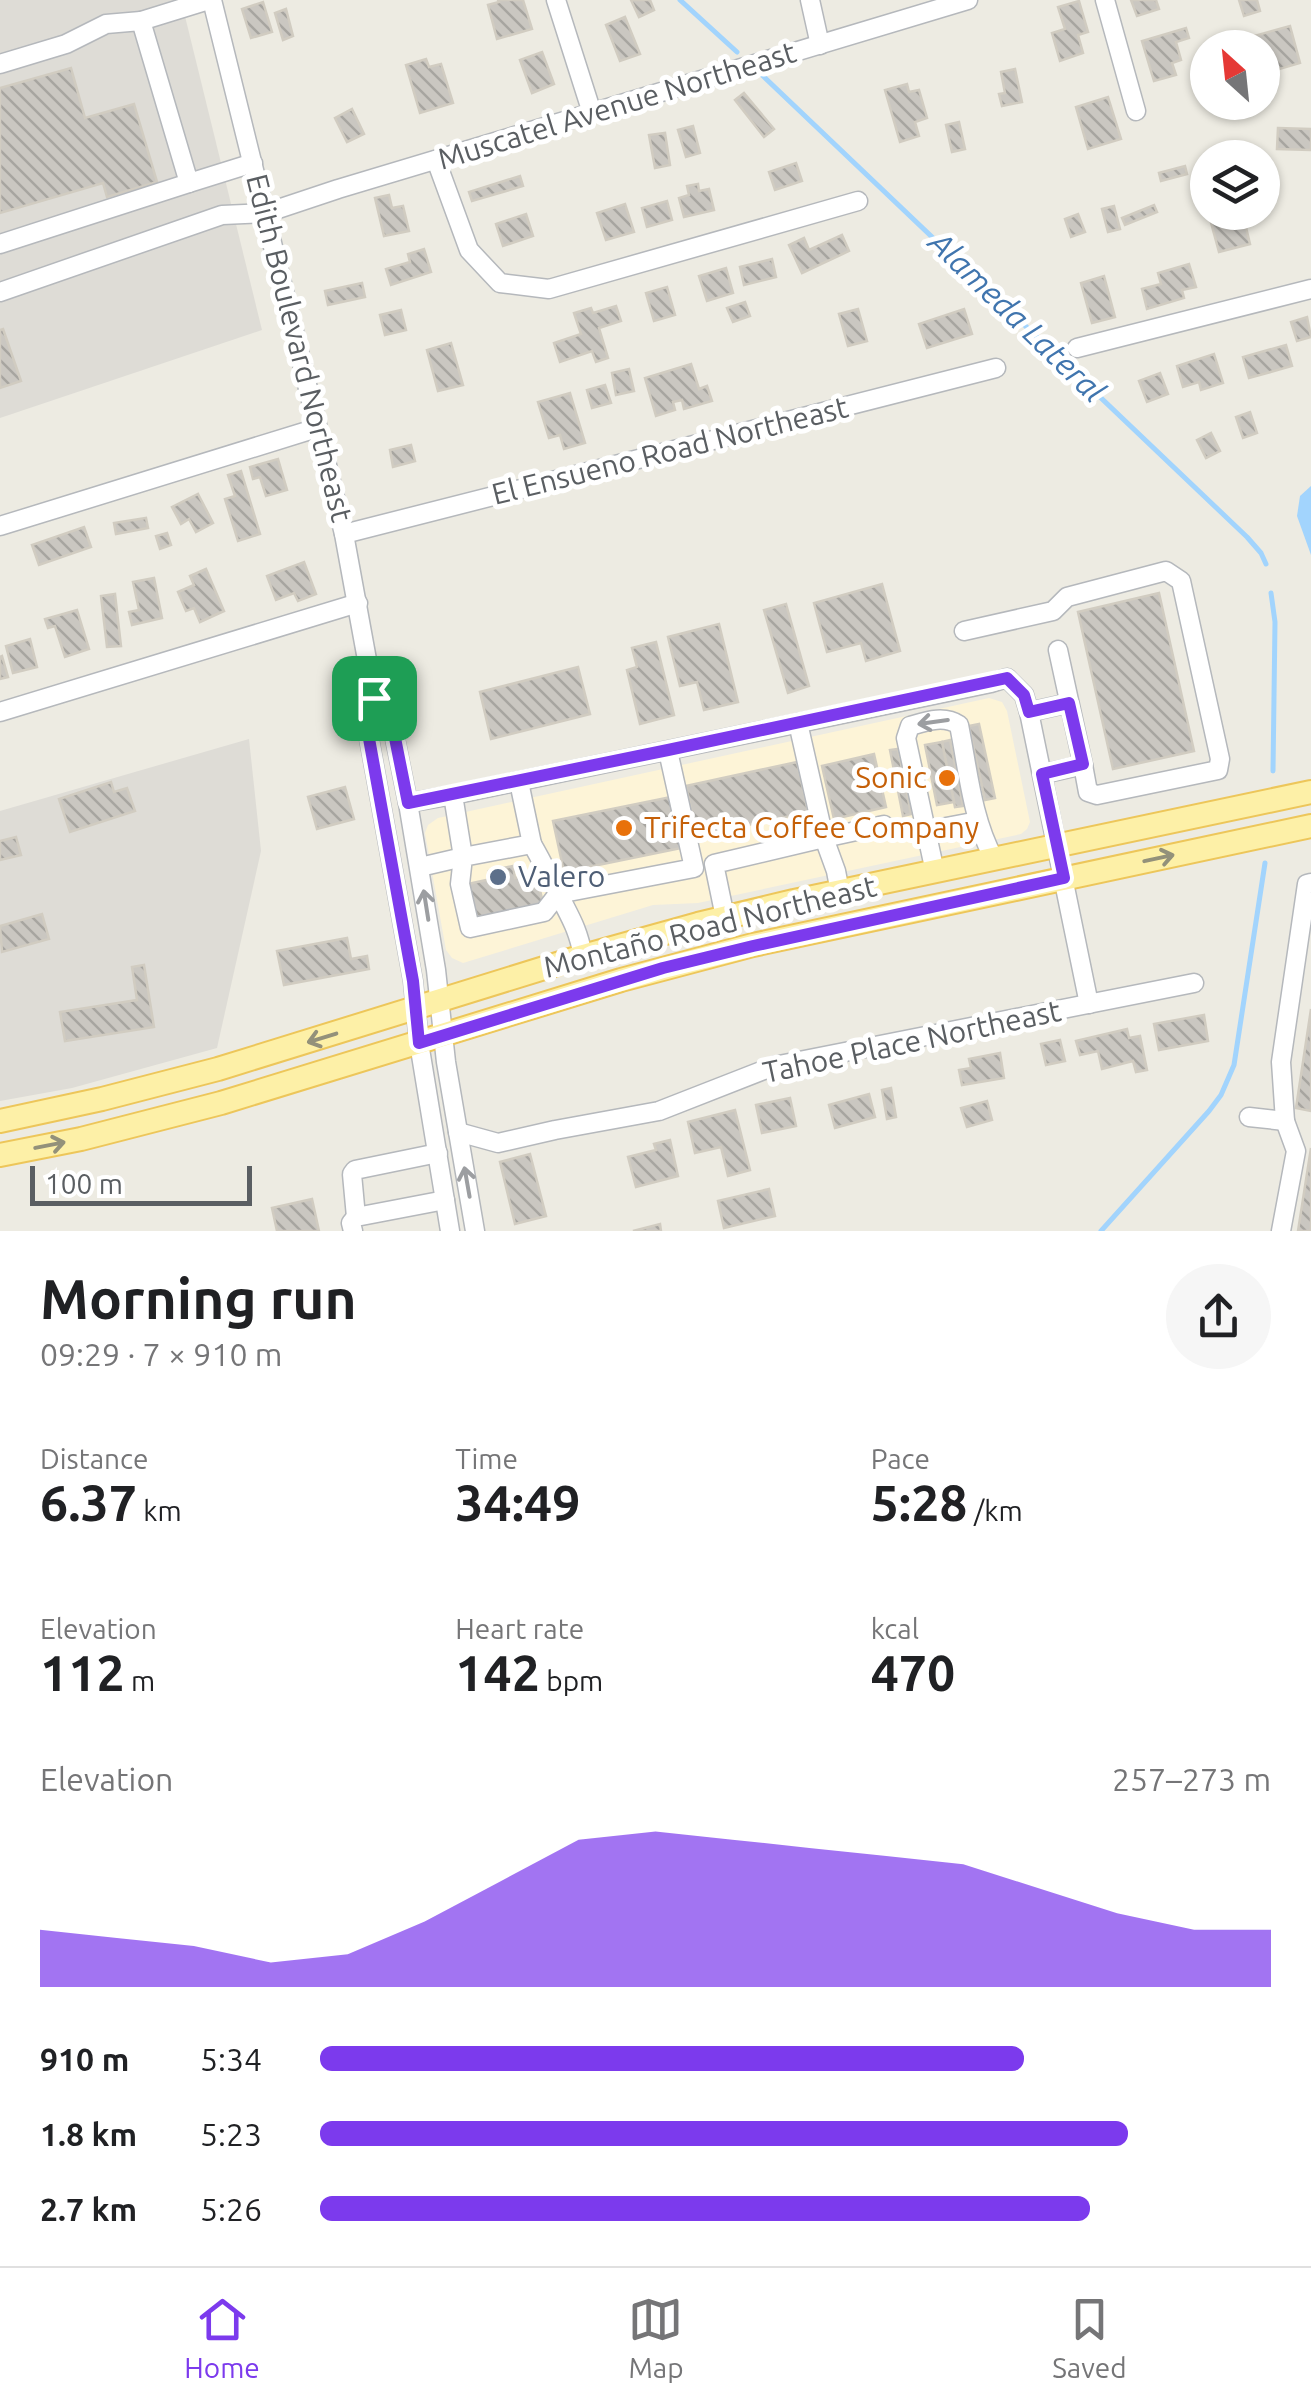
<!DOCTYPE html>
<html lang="en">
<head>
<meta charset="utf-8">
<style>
  :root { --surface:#fff; --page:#f6f6f6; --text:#202124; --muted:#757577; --line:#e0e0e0; --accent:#7c3aed }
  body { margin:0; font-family:Ubuntu,sans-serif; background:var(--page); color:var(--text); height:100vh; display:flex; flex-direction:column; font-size:38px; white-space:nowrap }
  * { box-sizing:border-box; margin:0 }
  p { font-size:32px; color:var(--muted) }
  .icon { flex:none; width:55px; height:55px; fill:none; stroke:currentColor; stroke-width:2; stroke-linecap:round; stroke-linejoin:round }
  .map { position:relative; height:1231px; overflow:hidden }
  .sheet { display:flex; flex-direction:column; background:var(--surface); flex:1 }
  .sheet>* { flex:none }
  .needle { width:65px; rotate:333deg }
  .fabs { position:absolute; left:1190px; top:30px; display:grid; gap:20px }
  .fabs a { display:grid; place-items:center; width:90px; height:90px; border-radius:50%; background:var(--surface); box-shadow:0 2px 8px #0004; font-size:50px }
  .scale { position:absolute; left:30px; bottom:25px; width:222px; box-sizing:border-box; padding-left:10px; border:5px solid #5a5e62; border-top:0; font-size:28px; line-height:35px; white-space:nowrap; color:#5a5e62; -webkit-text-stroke:8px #fff; paint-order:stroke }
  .pin { position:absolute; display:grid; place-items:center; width:85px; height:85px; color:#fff; margin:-42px; border-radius:20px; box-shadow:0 5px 15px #0006 }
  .round { display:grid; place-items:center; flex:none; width:105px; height:105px; border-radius:52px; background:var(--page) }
  .overview { display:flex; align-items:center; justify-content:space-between; height:170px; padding:0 40px }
  h1 { font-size:55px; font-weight:600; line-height:75px }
  .figures { display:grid; grid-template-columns:repeat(3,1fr); gap:15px; height:170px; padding:10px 40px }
  .figures div { display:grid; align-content:center }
  .figures b { font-size:50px; font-weight:600 }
  .figures small { font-size:28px; font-weight:400 }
  .figures p { font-size:28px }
  .chart { height:280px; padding:20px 40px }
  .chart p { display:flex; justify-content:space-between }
  .chart svg { width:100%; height:180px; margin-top:10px; fill:var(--accent); opacity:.7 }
  ul { padding:0 40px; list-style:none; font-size:32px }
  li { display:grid; grid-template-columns:160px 120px 1fr; align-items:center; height:75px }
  li i { height:25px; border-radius:12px; background:var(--accent) }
  .menu { display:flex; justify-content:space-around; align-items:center; height:140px; border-top:2px solid var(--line); background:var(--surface); font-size:28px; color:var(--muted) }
  .menu a { display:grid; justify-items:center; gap:5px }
  .menu .active { color:var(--accent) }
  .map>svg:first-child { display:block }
</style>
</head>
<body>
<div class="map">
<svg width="1311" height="1231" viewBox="0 0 1311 1231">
  <defs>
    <pattern id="building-back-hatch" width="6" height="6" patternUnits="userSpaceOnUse" patternTransform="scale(2.5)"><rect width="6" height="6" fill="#cac7c1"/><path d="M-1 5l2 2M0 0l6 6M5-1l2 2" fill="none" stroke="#a7a5a0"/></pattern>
  </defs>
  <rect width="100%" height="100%" fill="#edebe2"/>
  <polygon fill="#fdf4d7" points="989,698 1002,702 1007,711 1030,822 1027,829 1021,834 698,903 653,905 463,963 452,958 446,950 425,833 428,825 438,818"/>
  <g fill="#dedcd6">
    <polygon points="0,0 181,0 262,330 0,418"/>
    <polygon points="249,739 261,851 217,1048 72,1088 0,1101 0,811"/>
  </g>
  <polygon fill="#a2d4fd" points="1311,486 1311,555 1297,516 1300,496"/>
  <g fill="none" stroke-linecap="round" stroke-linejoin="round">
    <g stroke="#a2d4fd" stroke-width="5">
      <polyline points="680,0 737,52"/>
      <polyline points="762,75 1247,537 1261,553 1266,564"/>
      <polyline points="1271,593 1275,622 1273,771"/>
      <polyline points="1101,1231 1209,1111 1221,1095 1234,1065 1265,863"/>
    </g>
  </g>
  <g fill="url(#building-back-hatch)" stroke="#d1ccc1" stroke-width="2.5">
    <polygon points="498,0 523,0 532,29 497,39 488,5 499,2"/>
    <polygon points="631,0 650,0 654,10 639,17"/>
    <polygon points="1131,0 1156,0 1159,9 1137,16"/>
    <polygon points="1239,0 1257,0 1260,11 1244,16"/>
    <polygon points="1079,1 1088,32 1078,35 1083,53 1060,61 1052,33 1065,29 1058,7"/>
    <polygon points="263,2 272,32 251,38 242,9"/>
    <polygon points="286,9 293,36 283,40 275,13"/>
    <polygon points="625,17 640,54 620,61 606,25"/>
    <polygon points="1290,26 1300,63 1262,74 1262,48 1247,48 1247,46 1256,43 1254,36"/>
    <polygon points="1186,28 1189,38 1176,42 1181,60 1172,63 1176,75 1154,81 1142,41"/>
    <polygon points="542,52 554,84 532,93 520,60"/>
    <polygon points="426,59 429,67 441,64 453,103 420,113 406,65"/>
    <polygon points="71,68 85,118 134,104 157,182 107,197 103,183 0,213 0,88"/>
    <polygon points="1015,69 1022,102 1002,106 999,94 1005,93 1001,72"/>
    <polygon points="907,84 909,92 919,90 927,118 915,122 919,136 900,142 885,90"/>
    <polygon points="744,93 774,129 764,137 735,100"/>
    <polygon points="1108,97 1121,139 1088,149 1076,107"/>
    <polygon points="352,109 364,134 347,142 335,118"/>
    <polygon points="959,122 965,149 952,152 946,125"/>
    <polygon points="693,126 700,153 686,157 678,130"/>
    <polygon points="1278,128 1311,129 1311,150 1277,149"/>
    <polygon points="665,133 670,165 655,168 649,135"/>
    <polygon points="796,163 802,181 775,190 769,172"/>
    <polygon points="1185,166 1187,174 1161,181 1159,173"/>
    <polygon points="520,176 523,186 472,201 469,192"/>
    <polygon points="698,184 699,191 709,189 714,210 684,217 679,198 689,195 687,186"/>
    <polygon points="389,195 392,208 403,206 409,231 384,236 375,198"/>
    <polygon points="667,201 672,220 647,227 642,208"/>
    <polygon points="625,204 634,232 606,240 597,213"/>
    <polygon points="1154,205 1157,212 1125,225 1122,218"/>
    <polygon points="1114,206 1120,229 1108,232 1102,209"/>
    <polygon points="1233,213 1236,226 1245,223 1250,244 1219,252 1210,219"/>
    <polygon points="526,214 533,236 503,246 496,224"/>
    <polygon points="1078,214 1085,232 1071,237 1065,219"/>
    <polygon points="842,235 849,251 802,273 789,245 804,238 809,250"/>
    <polygon points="424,249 431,272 391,285 386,269 410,262 408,254"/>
    <polygon points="772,259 776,277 744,285 740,267"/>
    <polygon points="1189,264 1196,287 1182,290 1184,298 1147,309 1142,289 1161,284 1158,273"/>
    <polygon points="726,268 733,293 707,301 699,276"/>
    <polygon points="1104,276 1115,317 1092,323 1081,283"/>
    <polygon points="362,283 365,297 328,305 325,291"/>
    <polygon points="667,287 675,315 654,321 646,293"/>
    <polygon points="745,302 750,316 733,322 727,308"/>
    <polygon points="616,306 621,321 599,328 608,358 596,362 592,351 560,362 554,343 581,334 574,313 591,308 593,313"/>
    <polygon points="858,309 867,341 848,346 839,314"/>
    <polygon points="964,309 972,334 927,348 919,324"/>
    <polygon points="401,310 406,330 385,335 380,315"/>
    <polygon points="1307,317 1311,337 1297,341 1291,322"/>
    <polygon points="3,329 21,381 0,388 0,330"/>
    <polygon points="451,343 463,385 438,391 427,350"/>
    <polygon points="1286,345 1292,366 1249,378 1243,357"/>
    <polygon points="1214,354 1223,383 1201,390 1199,382 1183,387 1177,366"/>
    <polygon points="691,364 699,389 707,386 712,401 684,409 682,400 673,402 675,410 656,416 645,378"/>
    <polygon points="629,369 634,391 616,395 612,373"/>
    <polygon points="1160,373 1168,394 1147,402 1139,381"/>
    <polygon points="605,385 611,403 592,408 587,390"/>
    <polygon points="570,393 585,443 564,449 560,435 549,438 538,402"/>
    <polygon points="1250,412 1257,433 1243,438 1236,417"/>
    <polygon points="1211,433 1220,451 1206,458 1197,440"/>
    <polygon points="411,445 415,461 393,467 390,450"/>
    <polygon points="278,459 287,490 266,496 260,477 253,479 250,467"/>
    <polygon points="241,471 260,534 238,541 225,499 235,496 228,475"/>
    <polygon points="198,494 213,523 196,532 189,519 181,524 172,507"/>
    <polygon points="146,518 148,528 116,534 114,523"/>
    <polygon points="84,527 91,547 39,565 32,545"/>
    <polygon points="167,533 171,545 160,549 156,536"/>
    <polygon points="304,562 316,594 298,601 294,593 276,600 267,576"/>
    <polygon points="206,569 224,611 200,622 194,608 186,611 178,592 194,585 190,576"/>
    <polygon points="154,578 162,618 132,625 129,612 139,610 133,582"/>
    <polygon points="882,584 900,651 866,661 861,643 827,652 814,603"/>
    <polygon points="1159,593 1194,751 1113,769 1078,612"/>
    <polygon points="115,594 121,646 107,647 101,596"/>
    <polygon points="786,604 809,686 788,693 764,610"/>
    <polygon points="77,610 89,649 65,657 55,626 48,628 45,619"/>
    <polygon points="719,624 738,702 704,710 697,682 680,686 668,637"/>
    <polygon points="30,639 37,667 13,673 6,646"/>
    <polygon points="656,642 674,715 640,724 627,670 637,667 632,648"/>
    <polygon points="2,656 8,677 0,679 0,657"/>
    <polygon points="578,667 590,714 491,739 480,692"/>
    <polygon points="979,724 995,798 985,800 969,726"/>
    <polygon points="950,740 963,806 955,807 942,742"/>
    <polygon points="942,742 954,802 937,805 925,745"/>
    <polygon points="898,749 911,814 903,816 890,750"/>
    <polygon points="874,754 886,807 834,819 822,766"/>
    <polygon points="797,762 808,812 697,836 686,786"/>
    <polygon points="111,782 114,792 127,788 135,811 70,832 59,799"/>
    <polygon points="345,787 354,819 317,829 308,797"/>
    <polygon points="671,797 681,848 564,872 553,821"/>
    <polygon points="16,837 21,855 0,860 0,841"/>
    <polygon points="513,866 515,878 536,873 543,903 476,918 468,884 491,879 489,871"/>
    <polygon points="42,914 49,939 2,952 0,926"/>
    <polygon points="347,938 351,959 367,956 369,969 284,985 277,951"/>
    <polygon points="144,965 154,1027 65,1041 60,1012 137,1000 132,967"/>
    <polygon points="1311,1009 1311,1111 1296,1108"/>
    <polygon points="1204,1015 1208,1041 1159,1050 1154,1024"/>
    <polygon points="1127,1029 1129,1038 1140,1036 1147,1070 1136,1072 1133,1061 1102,1069 1098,1051 1080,1055 1076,1041"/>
    <polygon points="1060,1040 1065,1061 1046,1065 1041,1044"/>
    <polygon points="1000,1053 1004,1078 962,1085 959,1070 971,1068 969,1059"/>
    <polygon points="891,1088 896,1117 887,1119 882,1090"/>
    <polygon points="869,1094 875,1117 835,1128 829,1105"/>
    <polygon points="790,1098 796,1126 762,1133 756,1105"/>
    <polygon points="987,1101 992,1120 967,1127 961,1108"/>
    <polygon points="735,1110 750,1170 728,1176 721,1147 695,1153 688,1122"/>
    <polygon points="670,1140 678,1176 636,1187 628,1157 656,1150 654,1144"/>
    <polygon points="1311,1148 1311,1231 1298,1231"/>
    <polygon points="530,1154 546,1216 515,1224 500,1162"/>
    <polygon points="769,1189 775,1216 724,1228 718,1201"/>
    <polygon points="312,1199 319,1231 277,1231 272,1208"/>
    <polygon points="660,1224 661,1231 633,1231"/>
  </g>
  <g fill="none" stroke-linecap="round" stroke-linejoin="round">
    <defs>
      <g id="minor">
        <polyline points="209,0 141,21 189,183 253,163"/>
        <polyline points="212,0 344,534 374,698 366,722 413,981 419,1043 450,1231"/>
        <polyline points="556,0 592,113"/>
        <polyline points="810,0 820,45"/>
        <polyline points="1105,0 1136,111"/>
        <polyline points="0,64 66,44 106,24 141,21"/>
        <polyline points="436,160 469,250 500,283 549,289 858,201"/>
        <polyline points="0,244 189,183"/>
        <polyline points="0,292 222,215 266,213 338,189 968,0"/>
        <polyline points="1077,348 1311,289"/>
        <polyline points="0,526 317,428"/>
        <polyline points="344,534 996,368"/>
        <polyline points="964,631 1053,611 1067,597 1166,571 1181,581 1220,759 1218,770 1097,795 1088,792 1083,765"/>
        <polyline points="374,698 391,719 408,803 436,970 446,1062 475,1231"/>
        <polyline points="0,712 358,603"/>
        <polyline points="1029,712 1069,703"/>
        <polyline points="798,723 824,838 884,825"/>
        <polyline points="1043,774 1083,765 1058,650"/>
        <polyline points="519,782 532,844"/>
        <polyline points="453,795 991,683 1007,678 1024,695 1029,712 1089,1004"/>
        <polyline points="408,803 453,795 463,857 420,867"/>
        <polyline points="925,831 978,821"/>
        <path d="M935,872L906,738L910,726C927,721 944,715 959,725C968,770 972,819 994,859"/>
        <polyline points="725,917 714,864 824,838 836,871 840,892"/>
        <path d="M583,956C578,929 571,919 559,895C550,878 542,861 532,844L463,857L460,884L470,928L544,912L558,894L694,868L668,751"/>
        <polyline points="1249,1117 1285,1121"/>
        <polyline points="458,1132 498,1143 555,1130 659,1111 774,1066 1194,983"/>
        <polyline points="356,1217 352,1174 355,1170 438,1153"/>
        <polyline points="353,1231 351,1223 356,1217 445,1200"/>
        <polyline points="1281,1231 1296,1151 1285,1121 1281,1062 1307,884 1311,883"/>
      </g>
      <g id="major">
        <polyline points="0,1121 102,1099 218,1069 583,956 698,924 794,901 1311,792"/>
        <polyline points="0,1155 81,1139 221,1103 621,980 753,945 1311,826"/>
      </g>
    </defs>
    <use href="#minor" stroke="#b5b8bc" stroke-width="21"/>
    <use href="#major" stroke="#edc65a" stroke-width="26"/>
    <use href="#minor" stroke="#fff" stroke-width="18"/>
    <use href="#major" stroke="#fdf0a7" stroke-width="22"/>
  </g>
  <defs><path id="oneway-shaft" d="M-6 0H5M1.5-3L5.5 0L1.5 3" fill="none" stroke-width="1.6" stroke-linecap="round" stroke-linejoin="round" transform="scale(2.5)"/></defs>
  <g stroke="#9c9ea1">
    <use href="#oneway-shaft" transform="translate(933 722) rotate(172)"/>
    <use href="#oneway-shaft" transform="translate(426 905) rotate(-99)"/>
    <use href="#oneway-shaft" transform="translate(467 1182) rotate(-100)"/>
  </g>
  <g stroke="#93917a">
    <use href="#oneway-shaft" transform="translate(1159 858) rotate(-12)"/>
    <use href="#oneway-shaft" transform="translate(322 1038) rotate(163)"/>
    <use href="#oneway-shaft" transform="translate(50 1145) rotate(-11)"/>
  </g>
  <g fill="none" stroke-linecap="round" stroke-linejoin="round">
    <defs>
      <polygon id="route" points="1007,678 1024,695 1029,712 1069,703 1083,764 1042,774 1064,878 753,946 663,968 419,1043 413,981 366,722 374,698 391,718 408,803 668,750"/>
    </defs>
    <use href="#route" stroke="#fff" stroke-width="20"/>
    <use href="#route" stroke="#7c3aed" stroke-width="12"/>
  </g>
  <g fill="#e8710a" stroke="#fff" stroke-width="4">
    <circle cx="947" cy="778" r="10"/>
    <circle cx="624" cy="828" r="10"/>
  </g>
  <circle fill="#5c6f8a" stroke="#fff" stroke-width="4" cx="498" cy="877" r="10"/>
  <g text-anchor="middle" stroke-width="10" stroke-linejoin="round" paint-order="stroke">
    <g font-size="30" fill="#5a5e62" stroke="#fff">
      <text transform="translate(617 106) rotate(-17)" y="10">Muscatel Avenue Northeast</text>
      <text transform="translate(299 348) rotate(76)" y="10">Edith Boulevard Northeast</text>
      <text transform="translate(670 451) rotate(-14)" y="10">El Ensueno Road Northeast</text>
      <text transform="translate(710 927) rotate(-14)" y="10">Montaño Road Northeast</text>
      <text transform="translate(912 1042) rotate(-12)" y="10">Tahoe Place Northeast</text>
    </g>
    <g font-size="30" fill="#c56008" stroke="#fff" text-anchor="end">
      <text x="927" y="788">Sonic</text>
      <text x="644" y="838" text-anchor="start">Trifecta Coffee Company</text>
    </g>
    <g font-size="30" fill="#4e5e75" stroke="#fff" text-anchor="start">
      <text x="518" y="887">Valero</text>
    </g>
    <g font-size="32" font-style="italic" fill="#4075ae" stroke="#fff">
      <text transform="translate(1017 317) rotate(44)" y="11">Alameda Lateral</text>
    </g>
  </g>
</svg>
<div class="fabs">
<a><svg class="needle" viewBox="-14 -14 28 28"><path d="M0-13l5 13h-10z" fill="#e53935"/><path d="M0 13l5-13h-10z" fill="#757577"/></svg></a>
<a><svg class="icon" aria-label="layers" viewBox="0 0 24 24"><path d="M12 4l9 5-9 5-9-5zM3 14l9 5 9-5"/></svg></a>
</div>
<div class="scale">100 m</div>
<div class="pin" style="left:374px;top:698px;background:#1e9e55"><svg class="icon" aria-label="arrive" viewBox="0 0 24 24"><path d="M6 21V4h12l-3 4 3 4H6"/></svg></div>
</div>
<section class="sheet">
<div class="overview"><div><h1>Morning run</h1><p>09:29 · 7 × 910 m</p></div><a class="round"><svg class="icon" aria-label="share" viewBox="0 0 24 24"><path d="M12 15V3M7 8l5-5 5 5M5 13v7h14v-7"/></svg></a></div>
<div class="figures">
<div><p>Distance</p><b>6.37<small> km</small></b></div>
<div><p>Time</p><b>34:49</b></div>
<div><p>Pace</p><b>5:28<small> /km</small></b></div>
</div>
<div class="figures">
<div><p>Elevation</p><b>112<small> m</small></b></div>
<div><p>Heart rate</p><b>142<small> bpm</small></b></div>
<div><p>kcal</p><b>470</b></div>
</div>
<div class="chart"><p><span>Elevation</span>257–273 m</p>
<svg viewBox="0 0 160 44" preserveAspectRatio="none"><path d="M0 44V30L10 32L20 34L30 38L40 36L50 28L60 18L70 8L80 6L90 8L100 10L110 12L120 14L130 20L140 26L150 30L160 30V44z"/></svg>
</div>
<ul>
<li><b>910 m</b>5:34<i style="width:74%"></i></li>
<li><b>1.8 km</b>5:23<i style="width:85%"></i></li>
<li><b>2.7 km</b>5:26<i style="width:81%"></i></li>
</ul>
</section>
<nav class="menu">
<a class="active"><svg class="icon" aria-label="home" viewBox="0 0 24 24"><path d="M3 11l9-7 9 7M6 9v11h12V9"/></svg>Home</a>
<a><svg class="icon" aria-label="map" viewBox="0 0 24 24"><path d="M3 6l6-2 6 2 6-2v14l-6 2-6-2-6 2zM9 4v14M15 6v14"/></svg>Map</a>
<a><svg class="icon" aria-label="saved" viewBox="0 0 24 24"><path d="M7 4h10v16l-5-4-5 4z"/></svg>Saved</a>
</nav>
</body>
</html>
